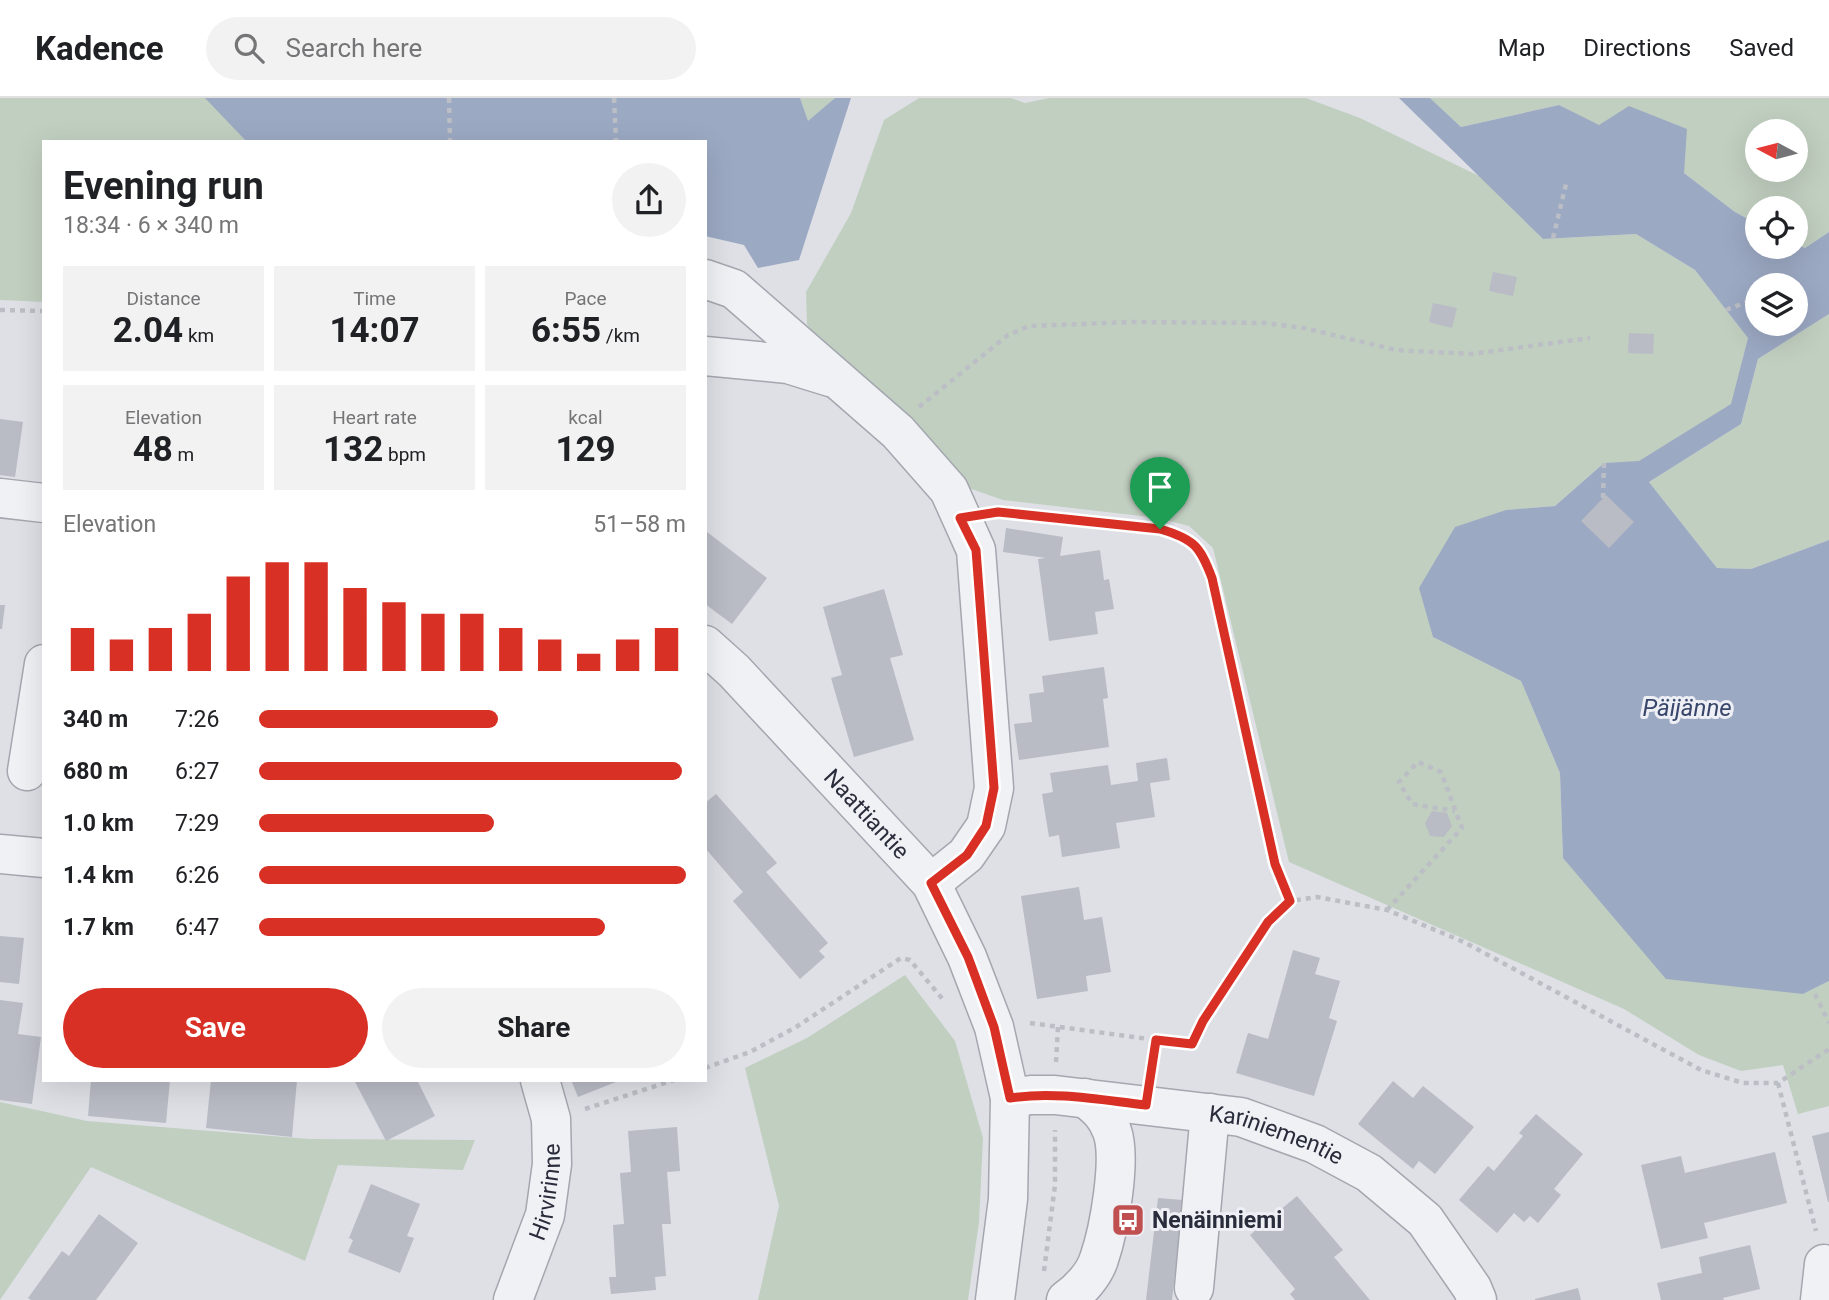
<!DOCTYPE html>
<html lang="en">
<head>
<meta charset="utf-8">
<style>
  :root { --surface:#fff; --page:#f2f2f2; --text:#202124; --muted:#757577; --line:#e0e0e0; --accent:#d93025 }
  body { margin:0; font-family:Roboto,sans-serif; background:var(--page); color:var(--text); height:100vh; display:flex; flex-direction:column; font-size:26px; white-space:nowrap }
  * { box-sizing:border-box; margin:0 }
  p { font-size:23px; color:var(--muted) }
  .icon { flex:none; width:38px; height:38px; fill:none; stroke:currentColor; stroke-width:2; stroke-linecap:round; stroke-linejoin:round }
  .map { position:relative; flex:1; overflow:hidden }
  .panel { position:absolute; left:42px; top:42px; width:665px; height:942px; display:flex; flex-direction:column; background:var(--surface); border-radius:0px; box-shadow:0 7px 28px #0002 }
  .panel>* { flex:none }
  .needle { width:46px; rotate:277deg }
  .fabs { position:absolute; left:1745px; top:21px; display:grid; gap:14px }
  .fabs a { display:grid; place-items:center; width:63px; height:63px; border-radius:50%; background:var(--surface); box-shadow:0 7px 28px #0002; font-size:35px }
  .pin { position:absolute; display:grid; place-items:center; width:60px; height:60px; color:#fff; margin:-72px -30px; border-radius:50% 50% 50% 0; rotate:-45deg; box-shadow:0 0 7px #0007 }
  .pin .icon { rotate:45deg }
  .round { display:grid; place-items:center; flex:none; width:74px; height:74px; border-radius:37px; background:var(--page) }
  .summary { display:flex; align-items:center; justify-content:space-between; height:119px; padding:0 21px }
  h1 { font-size:38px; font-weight:700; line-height:52px }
  .stats { display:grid; grid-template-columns:repeat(3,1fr); gap:10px; height:119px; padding:7px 21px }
  .stats div { display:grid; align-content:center; border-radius:0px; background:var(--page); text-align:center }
  .stats b { font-size:35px; font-weight:700 }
  .stats small { font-size:19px; font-weight:400 }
  .stats p { font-size:19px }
  .chart { height:196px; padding:14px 21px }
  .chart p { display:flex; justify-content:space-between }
  .chart svg { width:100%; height:126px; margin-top:7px; stroke:var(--accent); stroke-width:6 }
  .action { display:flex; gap:14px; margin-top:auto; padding:14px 21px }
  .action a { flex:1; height:80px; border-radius:42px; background:var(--accent); color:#fff; font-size:28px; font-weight:700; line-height:80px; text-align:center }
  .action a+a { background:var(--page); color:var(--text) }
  ul { padding:0 21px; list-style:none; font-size:23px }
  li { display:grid; grid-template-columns:112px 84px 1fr; align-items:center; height:52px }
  li i { height:18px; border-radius:9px; background:var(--accent) }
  header { display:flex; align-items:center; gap:42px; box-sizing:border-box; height:98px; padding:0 35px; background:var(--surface); border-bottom:2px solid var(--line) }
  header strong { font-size:33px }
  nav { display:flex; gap:38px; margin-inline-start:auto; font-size:24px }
  .search { width:490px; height:63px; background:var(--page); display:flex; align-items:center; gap:18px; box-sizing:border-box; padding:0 24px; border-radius:38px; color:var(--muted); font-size:26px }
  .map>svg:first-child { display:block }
</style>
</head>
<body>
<header>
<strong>Kadence</strong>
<div class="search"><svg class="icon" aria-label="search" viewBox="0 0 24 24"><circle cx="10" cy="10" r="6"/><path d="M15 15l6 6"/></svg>Search here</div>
<nav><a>Map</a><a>Directions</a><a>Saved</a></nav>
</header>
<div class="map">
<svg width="1829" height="1202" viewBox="0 0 1829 1202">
  <rect width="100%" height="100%" fill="#dee0e6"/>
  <g fill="#c1cfc0" fill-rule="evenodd">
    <polygon points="0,0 314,0 307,44 44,44 44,204 0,202"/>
    <polygon points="800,0 835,0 808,24"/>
    <polygon points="919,0 1011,0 1025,5 1049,0 1306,0 1360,20 1481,79 1543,141 1636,136 1695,172 1748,240 1732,306 1639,364 1604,365 1555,408 1506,412 1433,539 1521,583 1560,675 1563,760 1803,896 1829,883 1829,1008 1798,1016 1783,967 1741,973 1699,957 1624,911 1289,764 1213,450 1189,428 1158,420 1003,402 960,387 826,259 807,226 806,194 851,115 884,22"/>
    <path d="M1430,0H1829V134L1805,150L1796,146V110H1757V126L1735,114L1684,75L1559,7L1461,29ZM1757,33H1796V72H1757Z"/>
    <polygon points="1829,216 1829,442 1751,471 1717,470 1649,384 1741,326 1758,261"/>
    <polygon points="905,877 955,943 983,1040 979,1124 968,1202 758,1202 779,1108 745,970 807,940"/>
    <polygon points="0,1004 87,1023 309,1041 475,1042 463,1072 338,1067 305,1163 91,1069 0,1202"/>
  </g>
  <g fill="#9ca9c3" fill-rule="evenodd">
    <polygon points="205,0 800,0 808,23 835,0 851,0 799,162 758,170 744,147 705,138 705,44 247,44"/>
    <path d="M1399,0H1430L1461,29L1559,7L1599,27L1629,8L1687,31L1684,75L1735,114L1757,126V149H1796V146L1805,150L1829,134V216L1758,261L1741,326L1649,384L1717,470L1751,471L1829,442V883L1803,896L1666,881L1563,760L1560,675L1521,583L1433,539L1419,490L1455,429L1506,412L1555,408L1604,365L1639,363L1731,306L1748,240L1695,172L1636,136L1543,141ZM1757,187H1796V226H1757Z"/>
  </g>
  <g fill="#b9bbc5">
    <polygon points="1493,174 1517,179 1513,198 1489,193"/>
    <polygon points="1433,205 1457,210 1452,230 1429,224"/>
    <polygon points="1629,235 1654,236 1653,256 1628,255"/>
    <polygon points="0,321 23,324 15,379 0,377"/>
    <polygon points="1606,397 1634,424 1609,450 1581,423"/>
    <polygon points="1006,430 1063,439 1060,458 1100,452 1104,482 1109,481 1114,511 1095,514 1098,536 1049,543 1038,461 1046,460 1003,454"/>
    <polygon points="707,434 767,480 732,526 705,506"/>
    <polygon points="884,491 903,557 890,560 914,642 854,659 831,580 842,577 823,509"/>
    <polygon points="0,507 5,507 2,531 0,531"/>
    <polygon points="1104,569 1108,600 1103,601 1109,649 1019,662 1014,626 1032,624 1029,596 1044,594 1042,578"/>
    <polygon points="1167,660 1170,682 1150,685 1155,719 1116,725 1120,750 1062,759 1059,737 1049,739 1042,696 1053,694 1050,675 1108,667 1111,687 1138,683 1136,665"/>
    <polygon points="716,696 777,765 766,774 828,845 819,853 825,859 800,881 733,803 743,794 705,750 705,705"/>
    <polygon points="1432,713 1447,715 1452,728 1444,739 1430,738 1425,725"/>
    <polygon points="1079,789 1084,822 1102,819 1111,874 1086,878 1088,893 1037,901 1021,798"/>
    <polygon points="0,838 24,840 19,886 0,884"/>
    <polygon points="1293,852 1320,860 1315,876 1340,883 1329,920 1337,923 1314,998 1236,975 1248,935 1268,941"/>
    <polygon points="0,902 23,905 18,936 41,939 32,1006 0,1002"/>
    <polygon points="91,982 170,982 166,1025 88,1018"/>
    <polygon points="211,982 297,982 292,1039 206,1030"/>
    <polygon points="354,982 417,982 435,1018 386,1043"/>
    <polygon points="571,982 621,982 578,999"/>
    <polygon points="1393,983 1413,1000 1423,988 1474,1029 1435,1076 1419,1063 1413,1071 1358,1026"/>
    <polygon points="1536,1016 1583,1056 1554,1091 1561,1097 1538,1125 1530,1118 1524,1124 1514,1115 1497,1135 1459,1102 1488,1068 1494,1073 1523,1038 1519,1035"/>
    <polygon points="677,1029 680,1073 667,1074 671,1126 662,1126 666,1178 655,1179 656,1192 611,1196 609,1179 616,1179 613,1127 624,1126 620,1075 631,1074 628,1033"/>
    <polygon points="1829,1034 1829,1104 1828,1104 1812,1038"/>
    <polygon points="1775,1054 1787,1105 1704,1125 1708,1140 1661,1151 1641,1067 1681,1058 1685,1075"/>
    <polygon points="371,1086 420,1106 407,1138 414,1140 400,1175 348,1154 353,1142 349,1140"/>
    <polygon points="1297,1098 1343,1152 1334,1159 1370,1202 1295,1202 1290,1196 1295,1191 1250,1137"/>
    <polygon points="1158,1100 1183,1102 1172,1202 1146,1202"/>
    <polygon points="1133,1109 1144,1110 1142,1130 1131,1129"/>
    <polygon points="99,1116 138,1145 96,1202 31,1202 28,1200 62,1153 69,1158"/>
    <polygon points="1750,1147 1760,1191 1723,1200 1724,1202 1661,1202 1657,1185 1702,1175 1699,1159"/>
    <polygon points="1578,1190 1581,1202 1535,1202 1535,1201"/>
  </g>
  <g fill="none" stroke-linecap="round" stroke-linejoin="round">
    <defs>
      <g id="minor">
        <polyline points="705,181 734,191 898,334 949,392 976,452 994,690 986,728 966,757 931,785"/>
        <polyline points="705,258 788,266 830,279"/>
        <polyline points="0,400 44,405"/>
        <path id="s1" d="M705,547L734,573L931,785L967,859L994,929L1010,1000L1008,1101L995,1202"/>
        <polyline points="27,673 44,566"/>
        <polyline points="0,756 44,760"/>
        <path id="s2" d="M1010,1000L1031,997H1055L1241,1019L1315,1046L1369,1075L1425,1122L1472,1190L1477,1202"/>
        <polyline points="1194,1190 1210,1015"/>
        <path id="s3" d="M513,1202L545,1117L552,1066L551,1021L540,982"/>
        <path d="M1066,1202C1080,1192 1094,1177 1099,1161C1109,1132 1122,1061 1112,1033C1106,1017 1098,1010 1085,1000"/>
        <polyline points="1820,1202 1824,1166"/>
      </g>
    </defs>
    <use href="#minor" stroke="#a4a7af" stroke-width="41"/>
    <g stroke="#bcbec5" stroke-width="4.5" stroke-dasharray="5 5" stroke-linecap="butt">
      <polyline points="449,0 450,44"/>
      <polyline points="614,0 616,44"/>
      <polyline points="1553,140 1566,86"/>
      <polyline points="0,212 44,213"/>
      <polyline points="1726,212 1757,200"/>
      <polyline points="919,309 1008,237 1029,228 1132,224 1264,225 1304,230 1396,252 1471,256 1590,240"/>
      <polyline points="1603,400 1604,365"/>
      <path d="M997,414L1160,431C1194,441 1199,448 1212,480L1275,766L1290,803"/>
      <polyline points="1387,812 1462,730 1441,674 1418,664 1399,684 1412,706 1455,713"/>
      <polyline points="1815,896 1829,925"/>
      <polyline points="1030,925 1156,942"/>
      <polyline points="1056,964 1058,929"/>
      <polyline points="705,970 750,954 796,929 901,860 910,862 945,904"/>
      <polyline points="1151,975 1156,942 1192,946 1203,923 1268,823 1290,803 1317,799 1387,812 1464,844 1701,972 1743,985 1778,985 1829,951"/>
      <polyline points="1778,985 1816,1133"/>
      <polyline points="585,1011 674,982"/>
      <polyline points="1044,1173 1055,1087 1055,1032"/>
    </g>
    <use href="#minor" stroke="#f0f1f5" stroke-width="38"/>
  </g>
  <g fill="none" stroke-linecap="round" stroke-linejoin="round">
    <defs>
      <path id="route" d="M998,414L1160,431C1194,441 1200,448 1212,480L1275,766L1290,803L1268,824L1203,923L1192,946L1156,942L1146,1007C1101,1002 1055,993 1010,1000L994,929L968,859L931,785L967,757L986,728L994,690L976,452L960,420Z"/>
    </defs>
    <use href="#route" stroke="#fff" stroke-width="14"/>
    <use href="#route" stroke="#d93025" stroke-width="9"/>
  </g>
  <defs>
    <symbol id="bus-square" viewBox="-11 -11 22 22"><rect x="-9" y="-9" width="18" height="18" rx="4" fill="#bf504f" stroke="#edeff4"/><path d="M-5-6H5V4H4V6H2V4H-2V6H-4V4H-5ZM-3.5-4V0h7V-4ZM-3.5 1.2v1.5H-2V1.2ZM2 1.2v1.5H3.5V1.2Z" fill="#fff"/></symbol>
  </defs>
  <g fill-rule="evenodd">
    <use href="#bus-square" x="1109" y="1103" width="38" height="38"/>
  </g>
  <g text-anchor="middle" stroke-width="6" stroke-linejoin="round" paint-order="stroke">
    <g font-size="23" fill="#292d3b" stroke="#edeff4">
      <text dy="8" stroke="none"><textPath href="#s1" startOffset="234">Naattiantie</textPath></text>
      <text dy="8" stroke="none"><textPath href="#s2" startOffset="271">Kariniementie</textPath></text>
      <text dy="8" stroke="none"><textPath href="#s3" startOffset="114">Hirvirinne</textPath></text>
    </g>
    <g font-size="23" font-weight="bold" fill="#292d3b" stroke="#edeff4" text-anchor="start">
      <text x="1152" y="1130">Nenäinniemi</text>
    </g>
    <g font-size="24" font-style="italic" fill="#37466a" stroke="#edeff4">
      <text x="1687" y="618">Päijänne</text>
    </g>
  </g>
</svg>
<div class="fabs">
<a><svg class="needle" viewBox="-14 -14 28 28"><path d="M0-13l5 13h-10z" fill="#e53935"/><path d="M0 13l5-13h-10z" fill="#757577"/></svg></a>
<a><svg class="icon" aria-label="locate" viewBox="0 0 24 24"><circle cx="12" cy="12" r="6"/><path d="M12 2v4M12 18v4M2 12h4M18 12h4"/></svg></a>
<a><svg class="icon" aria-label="layers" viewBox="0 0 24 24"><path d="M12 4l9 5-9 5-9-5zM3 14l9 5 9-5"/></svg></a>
</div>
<div class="pin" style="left:1160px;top:431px;background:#1e9e55"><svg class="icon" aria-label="arrive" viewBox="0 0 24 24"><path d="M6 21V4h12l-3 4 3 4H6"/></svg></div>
<section class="panel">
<div class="summary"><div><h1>Evening run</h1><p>18:34 · 6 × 340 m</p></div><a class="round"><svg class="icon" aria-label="share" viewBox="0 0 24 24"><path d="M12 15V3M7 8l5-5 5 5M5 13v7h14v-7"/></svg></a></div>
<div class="stats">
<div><p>Distance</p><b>2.04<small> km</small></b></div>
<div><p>Time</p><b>14:07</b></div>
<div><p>Pace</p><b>6:55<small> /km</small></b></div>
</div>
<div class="stats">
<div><p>Elevation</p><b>48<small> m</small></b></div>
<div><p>Heart rate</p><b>132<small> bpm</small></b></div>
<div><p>kcal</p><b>129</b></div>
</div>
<div class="chart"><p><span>Elevation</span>51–58 m</p>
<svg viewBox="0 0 160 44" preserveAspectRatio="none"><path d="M5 44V29M15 44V33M25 44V29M35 44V24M45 44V11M55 44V6M65 44V6M75 44V15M85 44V20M95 44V24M105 44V24M115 44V29M125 44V33M135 44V38M145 44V33M155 44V29"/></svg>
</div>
<ul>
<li><b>340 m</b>7:26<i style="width:56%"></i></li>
<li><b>680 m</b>6:27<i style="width:99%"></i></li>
<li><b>1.0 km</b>7:29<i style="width:55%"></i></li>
<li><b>1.4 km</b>6:26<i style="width:100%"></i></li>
<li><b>1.7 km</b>6:47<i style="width:81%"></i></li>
</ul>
<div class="action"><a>Save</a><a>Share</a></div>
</section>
</div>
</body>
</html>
